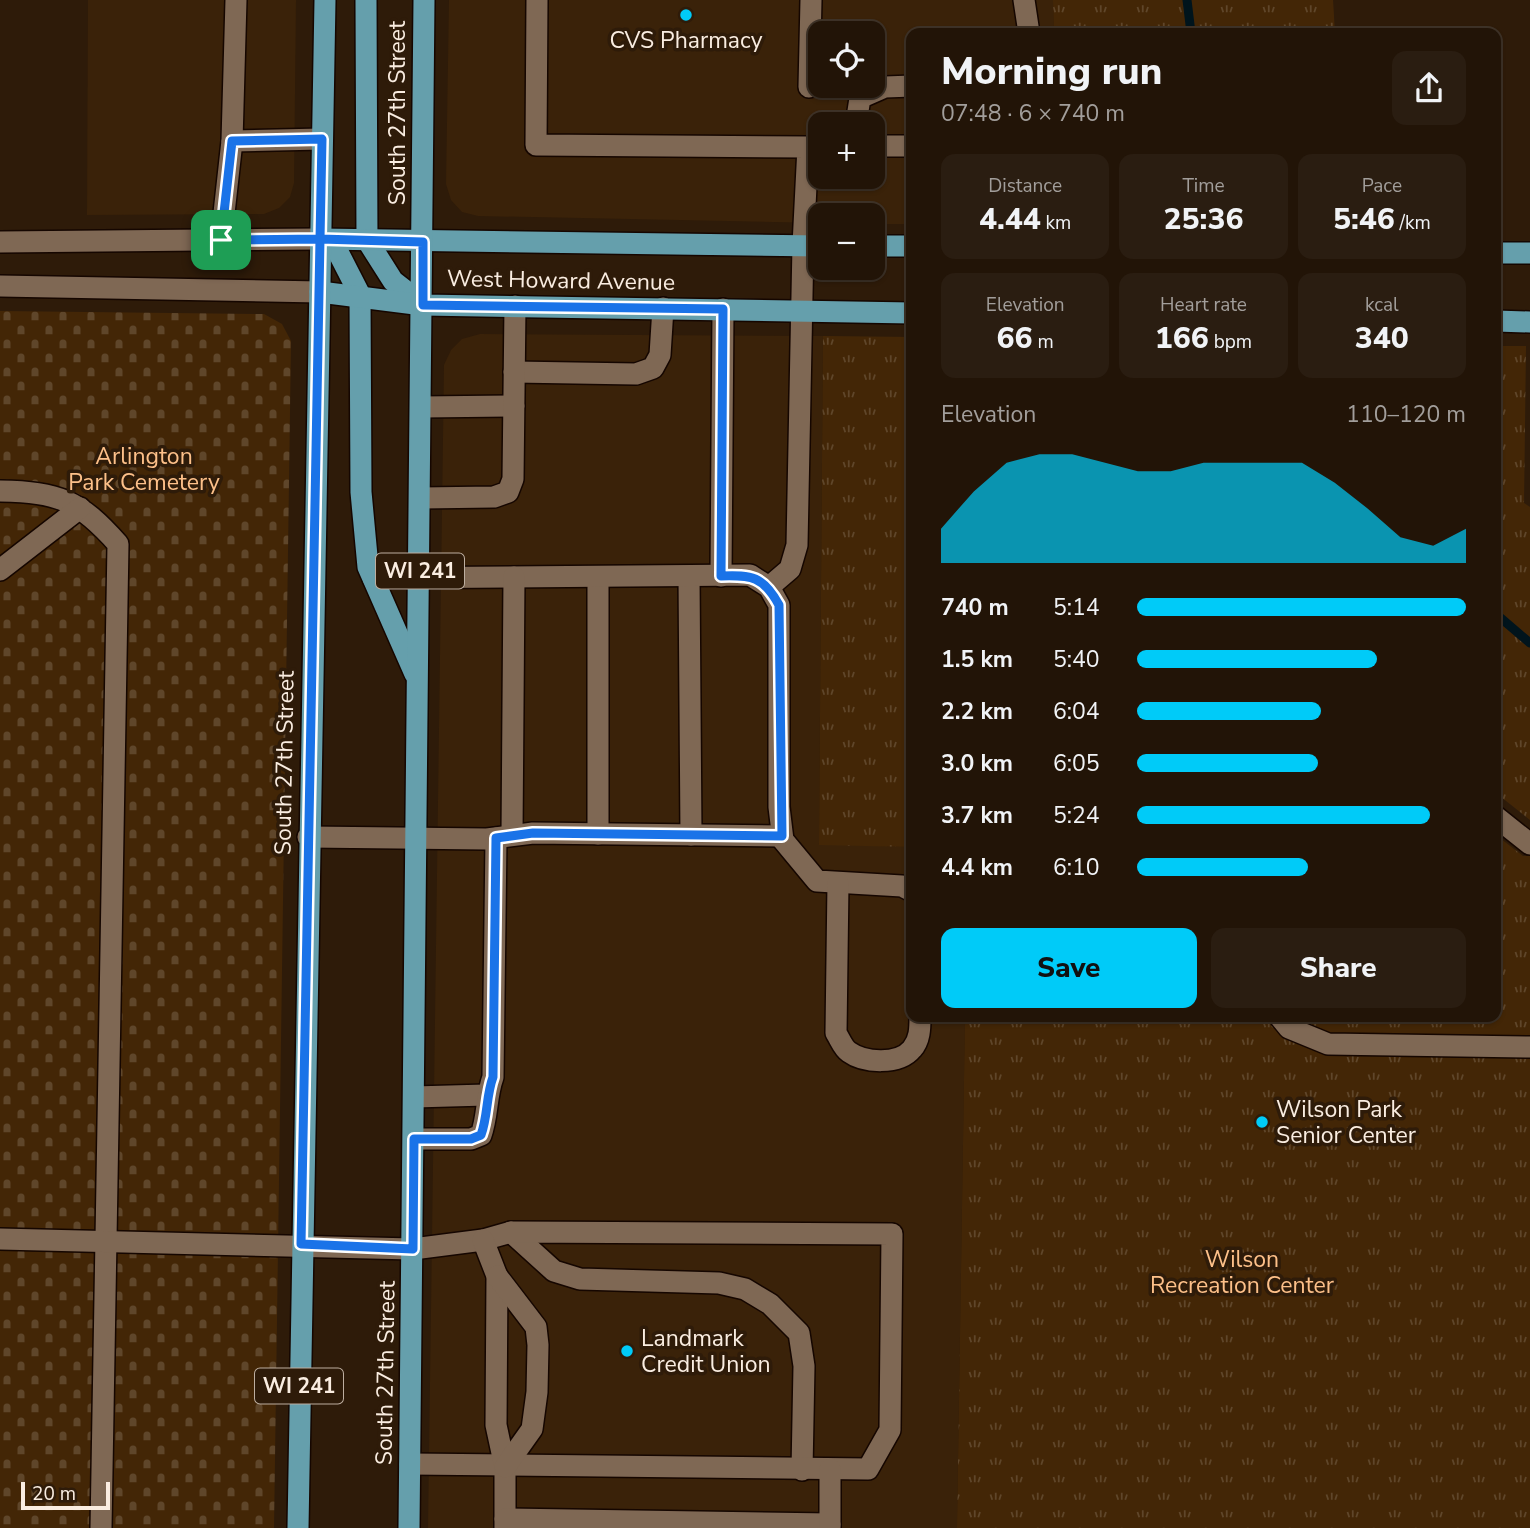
<!DOCTYPE html>
<html lang="en">
<head>
<meta charset="utf-8">
<style>
  :root { --surface:#221407; --page:#2a1d11; --text:#f1f3f6; --muted:#a29e9b; --line:#3f3328; --accent:#00cbf8 }
  body { margin:0; font-family:"Nunito Sans",sans-serif; background:var(--page); color:var(--text); height:100vh; display:flex; flex-direction:column; font-size:26px; white-space:nowrap }
  * { box-sizing:border-box; margin:0 }
  p { font-size:23px; color:var(--muted) }
  .icon { flex:none; width:38px; height:38px; fill:none; stroke:currentColor; stroke-width:2; stroke-linecap:round; stroke-linejoin:round }
  .map { position:relative; flex:1; overflow:hidden }
  .panel { position:absolute; left:906px; top:28px; width:595px; height:994px; display:flex; flex-direction:column; background:var(--surface); border-radius:14px; box-shadow:0 2px 5px #0004,0 0 0 2px var(--line) }
  .panel>* { flex:none }
  .fabs { position:absolute; left:808px; top:21px; display:grid; gap:14px }
  .fabs a { display:grid; place-items:center; width:77px; height:77px; border-radius:14px; background:var(--surface); box-shadow:0 2px 5px #0004,0 0 0 2px var(--line); font-size:35px }
  .scale { position:absolute; left:21px; bottom:18px; width:89px; box-sizing:border-box; padding-left:7px; border:4px solid #faede1; border-top:0; font-size:19px; line-height:24px; white-space:nowrap; color:#faede1; -webkit-text-stroke:5px #2e1b09; paint-order:stroke }
  .pin { position:absolute; display:grid; place-items:center; width:60px; height:60px; color:#fff; margin:-30px; border-radius:14px; box-shadow:0 4px 10px #0006 }
  .round { display:grid; place-items:center; flex:none; width:74px; height:74px; border-radius:14px; background:var(--page) }
  .head { display:flex; align-items:center; justify-content:space-between; height:119px; padding:0 35px }
  h1 { font-size:38px; font-weight:800; line-height:52px }
  .metrics { display:grid; grid-template-columns:repeat(3,1fr); gap:10px; height:119px; padding:7px 35px }
  .metrics div { display:grid; align-content:center; border-radius:14px; background:var(--page); text-align:center }
  .metrics b { font-size:30px; font-weight:800 }
  .metrics small { font-size:19px; font-weight:400 }
  .metrics p { font-size:19px }
  .chart { height:196px; padding:14px 35px }
  .chart p { display:flex; justify-content:space-between }
  .chart svg { width:100%; height:126px; margin-top:7px; fill:var(--accent); opacity:.7 }
  .button { display:flex; gap:14px; margin-top:auto; padding:14px 35px }
  .button a { flex:1; height:80px; border-radius:14px; background:var(--accent); color:#111; font-size:28px; font-weight:800; line-height:80px; text-align:center }
  .button a+a { background:var(--page); color:var(--text) }
  ul { padding:0 35px; list-style:none; font-size:23px }
  li { display:grid; grid-template-columns:112px 84px 1fr; align-items:center; height:52px }
  li i { height:18px; border-radius:9px; background:var(--accent) }
  .map>svg:first-child { display:block }
</style>
</head>
<body>
<div class="map">
<svg width="1530" height="1528" viewBox="0 0 1530 1528">
  <defs>
    <pattern id="cemetery-stones" width="16" height="16" patternUnits="userSpaceOnUse" patternTransform="scale(1.75)"><rect width="16" height="16" fill="#432606"/><path d="M2 7V4a2 2 0 0 1 4 0v3zM10 15v-3a2 2 0 0 1 4 0v3z" fill="#5f462a"/></pattern>
    <pattern id="park-tufts" width="24" height="20" patternUnits="userSpaceOnUse" patternTransform="scale(1.75)"><rect width="24" height="20" fill="#432606"/><path d="M3 7l-1-3M5 7V3M7 7l1-3M15 17l-1-3M17 17v-4M19 17l1-3" fill="none" stroke="#5f462a"/></pattern>
  </defs>
  <rect width="100%" height="100%" fill="#2e1b09"/>
  <g fill="#3a2209" fill-rule="evenodd">
    <polygon points="88,0 296,0 294,183 290,197 279,208 264,214 87,215"/>
    <path d="M449,0H1053L1054,33H912V224H873V215H821V223L478,216L462,212L451,200L446,184ZM821,33H873V86H821ZM821,124H873V177H821Z"/>
    <polygon points="480,334 823,336 819,844 912,847 912,1017 965,1017 957,1528 428,1528 444,365 451,350 462,339"/>
  </g>
  <polygon fill="url(#cemetery-stones)" points="0,311 264,314 282,324 291,341 274,1528 0,1528"/>
  <g fill="url(#park-tufts)">
    <polygon points="1053,0 1333,0 1335,33 1054,33"/>
    <polygon points="823,336 912,337 912,847 819,845"/>
    <polygon points="1496,346 1526,346 1524,503 1530,507 1530,820 1496,793"/>
    <polygon points="1496,835 1523,856 1530,856 1530,1528 957,1528 965,1017 1496,1017"/>
  </g>
  <g fill="none" stroke-linecap="round" stroke-linejoin="round">
    <g stroke="#00141c" stroke-width="9">
      <polyline points="1187,0 1191,33"/>
      <polyline points="1496,614 1530,643"/>
    </g>
    <defs>
      <g id="minor">
        <polyline points="537,0 536,145 808,147 803,245 797,545 790,569 769,587"/>
        <polyline points="1024,0 1029,33"/>
        <polyline points="809,87 811,0"/>
        <polyline points="856,124 860,98 885,87 912,86"/>
        <polyline points="232,141 322,139"/>
        <polyline points="873,146 912,146"/>
        <polyline points="221,240 232,141 236,0"/>
        <polyline points="0,242 320,239"/>
        <polyline points="0,286 320,292"/>
        <polyline points="514,372 636,374 653,368 660,355 663,308"/>
        <polyline points="422,407 514,406"/>
        <path d="M0,491C59,492 79,500 118,544L101,1528"/>
        <polyline points="421,498 494,497 508,492 513,479 515,306"/>
        <polyline points="0,570 80,508"/>
        <polyline points="689,576 691,835"/>
        <polyline points="721,576 723,309"/>
        <polyline points="598,577 598,834"/>
        <polyline points="373,578 750,575 769,587 779,605 779,807 783,840 817,881 902,886 912,891"/>
        <polyline points="1496,817 1530,844"/>
        <polyline points="512,835 514,577"/>
        <polyline points="308,837 487,839 533,833 782,836"/>
        <path d="M838,883L836,1033C840,1039 843,1048 849,1052C864,1063 899,1065 912,1049C920,1040 920,1028 920,1017"/>
        <polyline points="1280,1017 1289,1028 1328,1044 1530,1047"/>
        <polyline points="414,1097 486,1095"/>
        <path d="M414,1139H471L481,1135C488,1116 486,1096 493,1077L496,838"/>
        <polyline points="511,1232 554,1271 580,1279 719,1283 745,1289 770,1304 799,1333 804,1366 802,1470"/>
        <polyline points="0,1239 413,1249 483,1240 511,1232 892,1234 890,1430 868,1469 410,1464"/>
        <polyline points="483,1240 497,1276 496,1425 505,1467 505,1528"/>
        <polyline points="497,1276 536,1327 538,1345 537,1392 532,1429 505,1467"/>
        <polyline points="505,1519 830,1524"/>
        <polyline points="830,1528 830,1469"/>
      </g>
      <g id="major">
        <polyline points="366,0 367,240 393,281 421,303"/>
        <polyline points="320,239 821,246"/>
        <polyline points="320,239 338,252 360,295 361,492 368,567 415,674"/>
        <polyline points="873,246 912,246"/>
        <polyline points="1496,253 1530,253"/>
        <polyline points="320,292 423,305 912,313"/>
        <polyline points="1496,321 1530,322"/>
        <polyline points="298,1528 325,0"/>
        <polyline points="409,1528 424,0"/>
      </g>
    </defs>
    <use href="#minor" stroke="#150600" stroke-width="24"/>
    <use href="#major" stroke="#150600" stroke-width="24"/>
    <use href="#minor" stroke="#7f6854" stroke-width="21"/>
    <use href="#major" stroke="#659fac" stroke-width="21"/>
  </g>
  <g fill="none" stroke-linecap="round" stroke-linejoin="round">
    <defs>
      <path id="route" d="M221,240L320,239L301,1244L413,1249L414,1139H471L481,1135C488,1116 486,1096 493,1077L496,838L533,833L782,836L779,605C763,576 752,575 721,576L723,309L423,305V242L320,239L322,139L232,141L221,240"/>
    </defs>
    <use href="#route" stroke="#fff" stroke-width="14"/>
    <use href="#route" stroke="#1a73e8" stroke-width="9"/>
  </g>
  <g fill="#00cbf8" stroke="#2e1b09" stroke-width="2.5">
    <circle cx="686" cy="15" r="7"/>
    <circle cx="1262" cy="1122" r="7"/>
    <circle cx="627" cy="1351" r="7"/>
  </g>
  <g text-anchor="middle" stroke-width="7" stroke-linejoin="round" paint-order="stroke">
    <g fill="#2e1b09" stroke="#bdaea0" stroke-width="2">
      <rect x="376" y="553.5" width="88" height="35" rx="5"/>
      <rect x="255" y="1368.5" width="88" height="35" rx="5"/>
    </g>
    <g font-size="21" font-weight="bold" fill="#faede1">
      <text x="420" y="578">WI 241</text>
      <text x="299" y="1393">WI 241</text>
    </g>
    <g font-size="23" fill="#faede1" stroke="#2e1b09" text-anchor="start">
      <text x="686" y="48" text-anchor="middle">CVS Pharmacy</text>
      <text x="1276" y="1117">Wilson Park<tspan x="1276" dy="26">Senior Center</tspan></text>
      <text x="641" y="1346">Landmark<tspan x="641" dy="26">Credit Union</tspan></text>
    </g>
    <g font-size="23" fill="#faede1" stroke="#2e1b09">
      <text transform="translate(397 113) rotate(-90)" y="8">South 27th Street</text>
      <text transform="translate(561 280) rotate(1)" y="8">West Howard Avenue</text>
      <text transform="translate(284 763) rotate(-89)" y="8">South 27th Street</text>
      <text transform="translate(385 1373) rotate(-89)" y="8">South 27th Street</text>
    </g>
    <g font-size="23" fill="#fdc089" stroke="#2e1b09">
      <text x="144" y="464">Arlington<tspan x="144" dy="26">Park Cemetery</tspan></text>
      <text x="1242" y="1267">Wilson<tspan x="1242" dy="26">Recreation Center</tspan></text>
    </g>
  </g>
</svg>
<div class="fabs">
<a><svg class="icon" aria-label="locate" viewBox="0 0 24 24"><circle cx="12" cy="12" r="6"/><path d="M12 2v4M12 18v4M2 12h4M18 12h4"/></svg></a>
<a>+</a>
<a>−</a>
</div>
<div class="scale">20 m</div>
<div class="pin" style="left:221px;top:240px;background:#1e9e55"><svg class="icon" aria-label="arrive" viewBox="0 0 24 24"><path d="M6 21V4h12l-3 4 3 4H6"/></svg></div>
<section class="panel">
<div class="head"><div><h1>Morning run</h1><p>07:48 · 6 × 740 m</p></div><a class="round"><svg class="icon" aria-label="share" viewBox="0 0 24 24"><path d="M12 15V3M7 8l5-5 5 5M5 13v7h14v-7"/></svg></a></div>
<div class="metrics">
<div><p>Distance</p><b>4.44<small> km</small></b></div>
<div><p>Time</p><b>25:36</b></div>
<div><p>Pace</p><b>5:46<small> /km</small></b></div>
</div>
<div class="metrics">
<div><p>Elevation</p><b>66<small> m</small></b></div>
<div><p>Heart rate</p><b>166<small> bpm</small></b></div>
<div><p>kcal</p><b>340</b></div>
</div>
<div class="chart"><p><span>Elevation</span>110–120 m</p>
<svg viewBox="0 0 160 44" preserveAspectRatio="none"><path d="M0 44V32L10 19L20 9L30 6L40 6L50 9L60 12L70 12L80 9L90 9L100 9L110 9L120 16L130 25L140 35L150 38L160 32V44z"/></svg>
</div>
<ul>
<li><b>740 m</b>5:14<i style="width:100%"></i></li>
<li><b>1.5 km</b>5:40<i style="width:73%"></i></li>
<li><b>2.2 km</b>6:04<i style="width:56%"></i></li>
<li><b>3.0 km</b>6:05<i style="width:55%"></i></li>
<li><b>3.7 km</b>5:24<i style="width:89%"></i></li>
<li><b>4.4 km</b>6:10<i style="width:52%"></i></li>
</ul>
<div class="button"><a>Save</a><a>Share</a></div>
</section>
</div>
</body>
</html>
